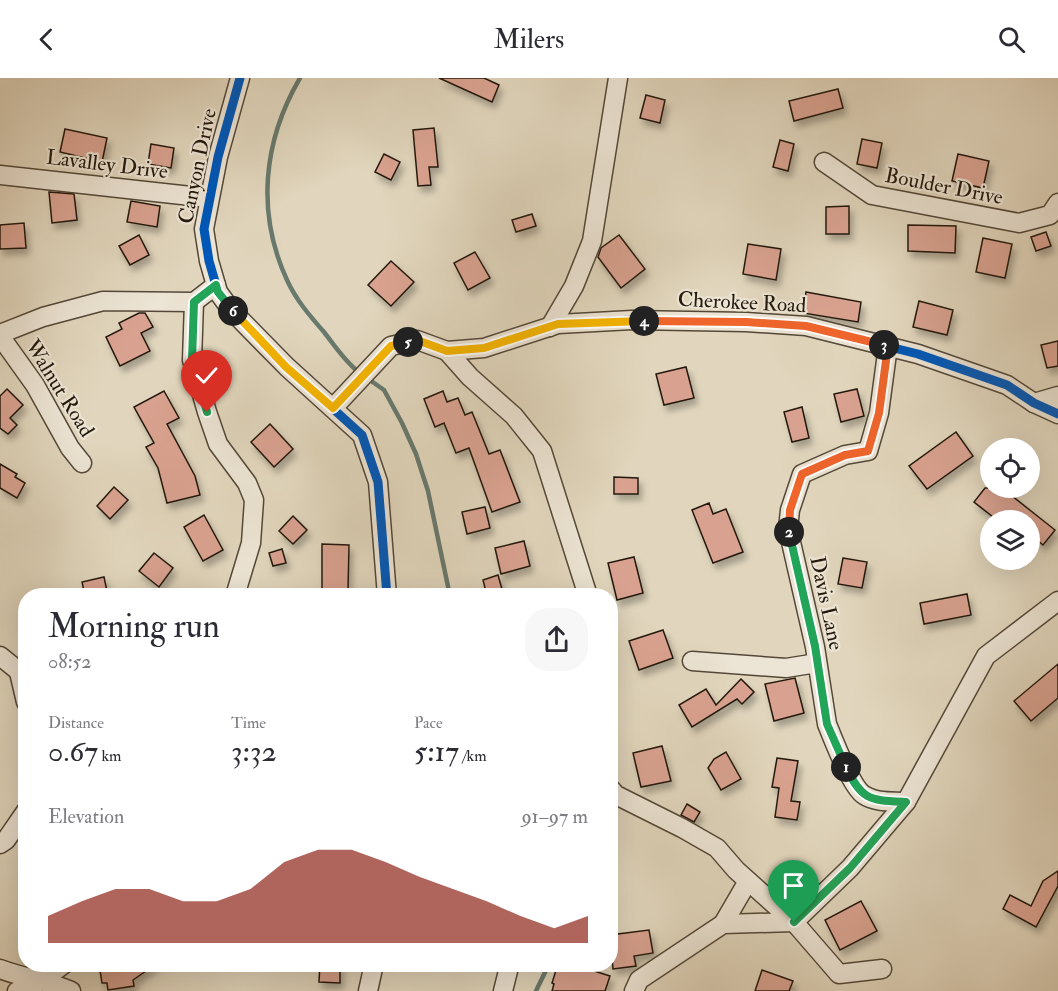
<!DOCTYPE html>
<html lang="en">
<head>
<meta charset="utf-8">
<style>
  :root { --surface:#fff; --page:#f7f7f7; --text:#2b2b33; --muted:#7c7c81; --accent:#8f2418 }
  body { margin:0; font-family:"IM FELL Double Pica",serif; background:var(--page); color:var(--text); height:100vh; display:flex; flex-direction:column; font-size:22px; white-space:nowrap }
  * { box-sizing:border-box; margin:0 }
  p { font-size:20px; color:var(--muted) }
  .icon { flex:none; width:33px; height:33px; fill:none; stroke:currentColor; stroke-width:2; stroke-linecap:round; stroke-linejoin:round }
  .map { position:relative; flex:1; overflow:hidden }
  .drawer { position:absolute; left:18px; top:510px; width:600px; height:384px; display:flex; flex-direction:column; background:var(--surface); border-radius:24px; box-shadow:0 6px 24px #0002 }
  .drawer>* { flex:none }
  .fabs { position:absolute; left:980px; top:360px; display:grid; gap:12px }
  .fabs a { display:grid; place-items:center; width:60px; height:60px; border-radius:50%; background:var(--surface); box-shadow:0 6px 24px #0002; font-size:30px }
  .pin { position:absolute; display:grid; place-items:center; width:51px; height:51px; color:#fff; margin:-62px -26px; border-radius:50% 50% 50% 0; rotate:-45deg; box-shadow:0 0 6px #0007 }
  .pin .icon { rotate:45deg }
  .km { position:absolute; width:30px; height:30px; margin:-15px; border-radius:50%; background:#222; color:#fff; font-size:16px; line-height:30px; text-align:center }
  .round { display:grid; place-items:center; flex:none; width:63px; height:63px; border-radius:24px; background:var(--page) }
  .head { display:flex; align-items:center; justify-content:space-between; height:102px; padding:0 30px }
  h1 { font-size:33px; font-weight:600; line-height:45px }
  .metrics { display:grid; grid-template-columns:repeat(3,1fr); gap:9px; height:102px; padding:6px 30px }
  .metrics div { display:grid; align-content:center }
  .metrics b { font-size:30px; font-weight:600 }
  .metrics small { font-size:16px; font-weight:400 }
  .metrics p { font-size:16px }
  .chart { height:168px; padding:12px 30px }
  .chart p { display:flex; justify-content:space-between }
  .chart svg { width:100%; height:108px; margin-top:6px; fill:var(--accent); opacity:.7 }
  header { display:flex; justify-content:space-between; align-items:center; height:78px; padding:0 30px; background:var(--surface); font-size:27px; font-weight:600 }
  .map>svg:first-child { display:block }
</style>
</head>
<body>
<header><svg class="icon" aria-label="back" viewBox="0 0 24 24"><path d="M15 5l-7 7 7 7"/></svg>Milers<svg class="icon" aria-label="search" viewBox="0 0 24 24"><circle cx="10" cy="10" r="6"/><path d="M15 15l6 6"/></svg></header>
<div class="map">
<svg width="1058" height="913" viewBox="0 0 1058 913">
  <defs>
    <filter id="shadow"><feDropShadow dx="3.5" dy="6" stdDeviation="3" flood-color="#0004"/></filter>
  </defs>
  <rect width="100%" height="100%" fill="#e1d6bd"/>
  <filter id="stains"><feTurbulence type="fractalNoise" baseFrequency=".00333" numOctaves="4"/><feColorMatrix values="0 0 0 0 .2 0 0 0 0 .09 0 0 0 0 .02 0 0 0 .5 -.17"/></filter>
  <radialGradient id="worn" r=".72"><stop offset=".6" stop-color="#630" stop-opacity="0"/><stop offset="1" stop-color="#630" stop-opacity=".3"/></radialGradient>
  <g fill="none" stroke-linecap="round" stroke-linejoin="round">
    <g stroke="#68796d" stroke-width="4.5">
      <path d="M300,0C263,63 256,135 287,202C296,222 310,238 324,254C335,268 346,285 360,295"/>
      <polyline points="367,300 384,312 402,345 416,376 428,413 450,518"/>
      <polyline points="536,913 549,886"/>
    </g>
  </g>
  <g fill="#d9a290" stroke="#24190c" stroke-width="1.5" filter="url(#shadow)">
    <polygon points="439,0 484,0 499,7 492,24"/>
    <polygon points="838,11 843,30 794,43 789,23"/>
    <polygon points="646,17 665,22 660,45 640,40"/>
    <polygon points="434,50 438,89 429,89 431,107 418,108 413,52"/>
    <polygon points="65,51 107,60 102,84 60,74"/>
    <polygon points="862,61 882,65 877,90 857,86"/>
    <polygon points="780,62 794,66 788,93 773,89"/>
    <polygon points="151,66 174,70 171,90 148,86"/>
    <polygon points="384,76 400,84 391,102 375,94"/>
    <polygon points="958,76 989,83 983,110 952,103"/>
    <polygon points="49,114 74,116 77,142 52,145"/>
    <polygon points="131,123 160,128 157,149 127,144"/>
    <polygon points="849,128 849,156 826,156 826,129"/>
    <polygon points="532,136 536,148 516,154 512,142"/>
    <polygon points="24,145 26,170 0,171 0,147"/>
    <polygon points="908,147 956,148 955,175 908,173"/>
    <polygon points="1046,154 1051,168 1036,173 1031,159"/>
    <polygon points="139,157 149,177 130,187 119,168"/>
    <polygon points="619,157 645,191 621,210 598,179 601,170"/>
    <polygon points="983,160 1012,166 1005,200 976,194"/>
    <polygon points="748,166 781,171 776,202 743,196"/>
    <polygon points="475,174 490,200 468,212 454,185"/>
    <polygon points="391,183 414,204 391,228 368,207"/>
    <polygon points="806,214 861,224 858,244 803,235"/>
    <polygon points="919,223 953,232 947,257 913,249"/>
    <polygon points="139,235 145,235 153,249 141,255 150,273 120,288 106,259 122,251 119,245"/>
    <polygon points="1058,263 1058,288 1047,290 1041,267"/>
    <polygon points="686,289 694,320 664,327 656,296"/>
    <polygon points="7,311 23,327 10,340 17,347 8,356 0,350 0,318"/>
    <polygon points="857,311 864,338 841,344 834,316"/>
    <polygon points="164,313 179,340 167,346 195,398 200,417 167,425 158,390 146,369 154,365 134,329"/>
    <polygon points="443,313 447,324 458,320 465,337 472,334 489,376 500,372 520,424 492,434 469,370 456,375 444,345 435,349 424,321"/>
    <polygon points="802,329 809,360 792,364 784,334"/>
    <polygon points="270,346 293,371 274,389 251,364"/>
    <polygon points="956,354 973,378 927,411 909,388"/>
    <polygon points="0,386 17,396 15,399 25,405 17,420 0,410"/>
    <polygon points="614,399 638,400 638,416 614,416"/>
    <polygon points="114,409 128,422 110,441 97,428"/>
    <polygon points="985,410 1002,410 1055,452 1043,467 1029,455 1029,442 997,442 974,424"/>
    <polygon points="709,425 713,436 726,431 743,474 713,485 692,432"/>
    <polygon points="485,429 490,450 467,456 462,434"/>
    <polygon points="204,437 223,472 203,483 184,449"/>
    <polygon points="293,438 307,452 293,466 279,453"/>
    <polygon points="524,463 530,488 501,496 495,470"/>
    <polygon points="322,466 349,467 348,511 322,511"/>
    <polygon points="282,471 286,485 273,488 269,475"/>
    <polygon points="154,475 173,490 159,509 139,493"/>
    <polygon points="634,479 643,515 617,522 608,485"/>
    <polygon points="843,480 867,484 862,510 838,506"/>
    <polygon points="498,497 503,515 487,518 483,502"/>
    <polygon points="104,499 108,518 85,518 82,504"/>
    <polygon points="967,516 971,537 924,546 920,525"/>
    <polygon points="663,552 673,580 639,592 629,563"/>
    <polygon points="1058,586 1058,620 1031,643 1014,623"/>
    <polygon points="795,600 804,635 774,643 765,606"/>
    <polygon points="741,601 754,614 742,626 737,621 692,649 679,627 706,611 716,627"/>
    <polygon points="662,668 671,703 641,709 633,675"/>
    <polygon points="726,674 741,701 721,712 708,690 714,681"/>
    <polygon points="777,680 798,683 791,723 800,724 797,742 775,739 779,710 772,709"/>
    <polygon points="687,726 700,734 694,744 681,737"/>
    <polygon points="1058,793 1058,808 1036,849 1003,831 1010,817 1031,828 1043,803"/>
    <polygon points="861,823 877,853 840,872 825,842"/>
    <polygon points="649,852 653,875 634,878 636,888 613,891 610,857"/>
    <polygon points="99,886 156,886 133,902 134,908 108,912 107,905 102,905"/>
    <polygon points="320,886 340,886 340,905 319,904"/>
    <polygon points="572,886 610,898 605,913 552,913 554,906 552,905 557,889 570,893"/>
    <polygon points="762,892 793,903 789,913 755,913"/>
  </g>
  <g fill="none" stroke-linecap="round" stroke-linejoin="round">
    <defs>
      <g id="minor">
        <polyline points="240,0 218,79 204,151 209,183 218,214 232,233 287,289 362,357 378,404 387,518"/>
        <polyline points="824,84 872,117 1019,145 1050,137 1058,125"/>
        <polyline points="0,97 209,120"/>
        <polyline points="194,224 192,282 207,334 218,366 247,405 254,422 251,465 235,518"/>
        <polyline points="550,249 574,208 592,163 618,0"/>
        <polyline points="0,256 43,239 103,223 194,224 216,207"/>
        <polyline points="0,258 35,307 70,370 82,385"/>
        <path d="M888,268L879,335L868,373L845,377L802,396L790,432L788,451L815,569L827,646C833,661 852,710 864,717C876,725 893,723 906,724"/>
        <polyline points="447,273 470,299 514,338 542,373 588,518"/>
        <polyline points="1034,325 1058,318"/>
        <polyline points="333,330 391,268 417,262 447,273 484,270 558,246 632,242 746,244 806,248 918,276 987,300 1007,307 1034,325 1058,336"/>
        <polyline points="0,578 26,599"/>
        <polyline points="692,583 786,590 817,585"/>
        <polyline points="19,594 26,624"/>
        <polyline points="610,710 616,717 682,750 717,770 736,792 794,844 839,896 882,891"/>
        <polyline points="0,766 6,762 26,733"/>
        <polyline points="794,844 850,790 906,724 986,578 1058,523"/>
        <polyline points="723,846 748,803"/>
        <path d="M0,891C24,900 48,903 71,913"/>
        <polyline points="17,913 42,903 64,886"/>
        <polyline points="368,913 374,886"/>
        <polyline points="503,913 508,893 507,886"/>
        <polyline points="634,913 639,902 723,846 794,844"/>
      </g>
    </defs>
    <use href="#minor" stroke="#534838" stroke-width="21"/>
    <use href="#minor" stroke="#ece4d4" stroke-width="18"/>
    <defs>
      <g id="cycleway">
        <polyline points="240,0 218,79 204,151 209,183 218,214 232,233 287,289 362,357 378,404 387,518"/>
        <path d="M888,268L879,335L868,373L845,377L802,396L790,432L788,451L815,569L827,646C833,661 852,710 864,717C876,725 893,723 906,724"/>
        <polyline points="333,330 391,268 417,262 447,273 484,270 558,246 632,242 746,244 806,248 918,276 987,300 1007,307 1034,325 1058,336"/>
      </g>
    </defs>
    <use href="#cycleway" stroke="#ece4d4" stroke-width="13"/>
    <use href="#cycleway" stroke="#0057b8" stroke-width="9"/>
  </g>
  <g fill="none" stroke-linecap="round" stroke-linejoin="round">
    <defs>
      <path id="split-1" d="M794,844L850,790L906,724C870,722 862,723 846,689"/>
      <polyline id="split-2" points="789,454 815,568 827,646 846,689"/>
      <polyline id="split-3" points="789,454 790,432 802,396 845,377 868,373 879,335 888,268 884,267"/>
      <polyline id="split-4" points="644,243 746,244 806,248 884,267"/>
      <polyline id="split-5" points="408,264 417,262 447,273 484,270 558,246 644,243"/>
      <polyline id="split-6" points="233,233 286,289 333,330 391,268 408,264"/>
      <polyline id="split-7" points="207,334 192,282 194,224 216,207 218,214 233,233"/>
    </defs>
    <use href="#split-1" stroke="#fff" stroke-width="12"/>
    <use href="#split-2" stroke="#fff" stroke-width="12"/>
    <use href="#split-3" stroke="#fff" stroke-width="12"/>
    <use href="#split-4" stroke="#fff" stroke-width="12"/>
    <use href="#split-5" stroke="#fff" stroke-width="12"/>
    <use href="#split-6" stroke="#fff" stroke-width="12"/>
    <use href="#split-7" stroke="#fff" stroke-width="12"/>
    <use href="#split-1" stroke="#22a559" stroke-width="8"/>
    <use href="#split-2" stroke="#22a559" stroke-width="8"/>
    <use href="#split-3" stroke="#f0652b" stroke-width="8"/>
    <use href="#split-4" stroke="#f0652b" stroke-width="8"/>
    <use href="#split-5" stroke="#f5b400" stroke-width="8"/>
    <use href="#split-6" stroke="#f5b400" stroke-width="8"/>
    <use href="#split-7" stroke="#22a559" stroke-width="8"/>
  </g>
  <g text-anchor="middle" stroke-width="4.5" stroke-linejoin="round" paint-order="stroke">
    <g font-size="21" fill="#24190c" stroke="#ece4d4">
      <text transform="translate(107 86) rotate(7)" y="7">Lavalley Drive</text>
      <text transform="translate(197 88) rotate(-78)" y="7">Canyon Drive</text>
      <text transform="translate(944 108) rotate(11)" y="7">Boulder Drive</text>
      <text transform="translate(742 224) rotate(3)" y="7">Cherokee Road</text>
      <text transform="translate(60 310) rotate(58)" y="7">Walnut Road</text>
      <text transform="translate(827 525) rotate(78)" y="7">Davis Lane</text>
    </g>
  </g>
  <rect width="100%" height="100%" filter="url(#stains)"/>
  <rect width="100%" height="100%" fill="url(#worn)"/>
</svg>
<div class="fabs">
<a><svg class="icon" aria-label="locate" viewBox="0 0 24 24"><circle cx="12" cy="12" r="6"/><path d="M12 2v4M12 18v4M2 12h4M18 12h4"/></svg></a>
<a><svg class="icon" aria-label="layers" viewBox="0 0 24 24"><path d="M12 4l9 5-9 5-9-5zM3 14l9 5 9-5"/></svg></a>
</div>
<div class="pin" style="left:794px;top:844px;background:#1e9e55"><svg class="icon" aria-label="arrive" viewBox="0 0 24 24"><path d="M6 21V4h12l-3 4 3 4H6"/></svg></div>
<div class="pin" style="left:207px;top:334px;background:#d93025"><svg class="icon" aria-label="check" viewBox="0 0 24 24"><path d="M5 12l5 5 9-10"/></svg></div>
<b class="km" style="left:846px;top:689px">1</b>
<b class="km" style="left:789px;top:454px">2</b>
<b class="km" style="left:884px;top:267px">3</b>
<b class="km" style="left:644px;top:243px">4</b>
<b class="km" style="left:408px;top:264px">5</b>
<b class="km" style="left:233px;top:233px">6</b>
<section class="drawer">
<div class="head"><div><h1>Morning run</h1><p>08:52</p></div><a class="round"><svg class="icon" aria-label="share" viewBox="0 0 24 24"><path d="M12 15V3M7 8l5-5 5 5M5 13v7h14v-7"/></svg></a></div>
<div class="metrics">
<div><p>Distance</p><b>0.67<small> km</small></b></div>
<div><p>Time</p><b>3:32</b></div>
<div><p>Pace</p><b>5:17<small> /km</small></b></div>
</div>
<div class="chart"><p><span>Elevation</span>91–97 m</p>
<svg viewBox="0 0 160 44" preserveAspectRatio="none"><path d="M0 44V33L10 27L20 22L30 22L40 27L50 27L60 22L70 11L80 6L90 6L100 11L110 17L120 22L130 27L140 33L150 38L160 33V44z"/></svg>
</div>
</section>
</div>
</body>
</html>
